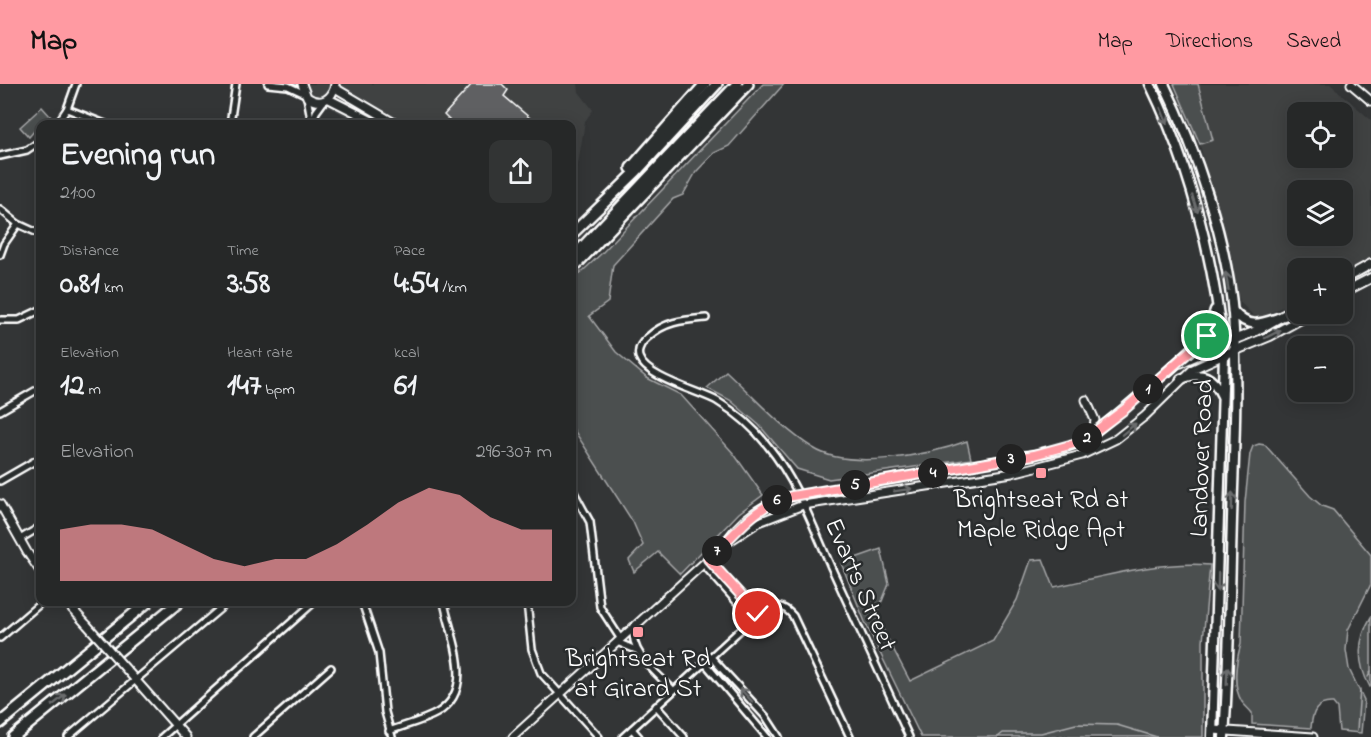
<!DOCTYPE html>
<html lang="en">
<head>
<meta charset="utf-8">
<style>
  :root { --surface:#262828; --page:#323434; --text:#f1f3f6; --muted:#a4a6a8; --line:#424445; --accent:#ff9aa2 }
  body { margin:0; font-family:"Indie Flower",sans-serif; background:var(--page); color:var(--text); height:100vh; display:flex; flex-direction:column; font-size:22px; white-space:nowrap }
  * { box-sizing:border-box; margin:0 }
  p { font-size:20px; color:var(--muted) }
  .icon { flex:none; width:33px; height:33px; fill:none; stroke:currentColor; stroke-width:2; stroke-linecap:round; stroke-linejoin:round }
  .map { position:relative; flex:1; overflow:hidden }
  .side { position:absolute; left:36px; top:36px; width:540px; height:486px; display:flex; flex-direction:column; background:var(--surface); border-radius:12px; box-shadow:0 3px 15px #0003,0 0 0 2px var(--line) }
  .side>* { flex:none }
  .fabs { position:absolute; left:1287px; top:18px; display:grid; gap:12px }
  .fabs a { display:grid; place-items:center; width:66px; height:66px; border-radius:12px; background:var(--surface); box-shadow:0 3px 15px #0003,0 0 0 2px var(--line); font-size:30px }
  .pin { position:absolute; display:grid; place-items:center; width:51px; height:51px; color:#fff; margin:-26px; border:3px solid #fff; border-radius:50%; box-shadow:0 2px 6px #0007 }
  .km { position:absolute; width:30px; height:30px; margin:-15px; border-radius:50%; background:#222; color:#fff; font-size:16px; line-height:30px; text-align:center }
  .round { display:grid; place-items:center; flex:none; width:63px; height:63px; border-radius:12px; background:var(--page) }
  .headline { display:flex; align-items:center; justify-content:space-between; height:102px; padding:0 24px }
  h1 { font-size:33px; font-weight:700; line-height:45px }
  .stats { display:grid; grid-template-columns:repeat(3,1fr); gap:9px; height:102px; padding:6px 24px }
  .stats div { display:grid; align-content:center }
  .stats b { font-size:30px; font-weight:700 }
  .stats small { font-size:16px; font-weight:400 }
  .stats p { font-size:16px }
  .chart { height:168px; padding:12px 24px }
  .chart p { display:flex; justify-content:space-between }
  .chart svg { width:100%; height:108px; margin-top:6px; fill:var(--accent); opacity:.7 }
  header { display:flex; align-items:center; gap:36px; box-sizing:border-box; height:84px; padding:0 30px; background:var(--accent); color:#111 }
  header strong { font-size:28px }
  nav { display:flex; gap:33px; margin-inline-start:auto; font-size:21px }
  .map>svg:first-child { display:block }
</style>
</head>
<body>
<header>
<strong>Map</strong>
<nav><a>Map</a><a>Directions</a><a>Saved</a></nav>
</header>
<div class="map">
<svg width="1371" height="653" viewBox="0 0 1371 653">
  <rect width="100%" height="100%" fill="#333536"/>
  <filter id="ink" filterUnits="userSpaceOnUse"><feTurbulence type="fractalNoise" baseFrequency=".0167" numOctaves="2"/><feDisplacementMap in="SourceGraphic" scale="12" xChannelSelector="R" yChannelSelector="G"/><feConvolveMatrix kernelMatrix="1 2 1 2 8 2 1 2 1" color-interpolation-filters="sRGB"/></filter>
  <g filter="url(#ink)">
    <g fill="#404243" fill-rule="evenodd">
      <polygon points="299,0 578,0 579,8 593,26 585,37 578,80 572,87 572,40 360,40 324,20 307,18 301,11"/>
      <path d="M1197,0H1330L1371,36V181L1343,194L1342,184H1298L1297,216L1257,235L1240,218L1187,10ZM1298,28H1342V74H1298ZM1298,106H1342V152H1298Z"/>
    </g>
    <g fill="#4c4f50" stroke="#a6a7a8" stroke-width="1.5">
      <polygon points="763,0 784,0 729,62 714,69 696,88 683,111 673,115 613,181 608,218 589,232 616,268 647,294 681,311 734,370 763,411 739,429 680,490 658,468 634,488 629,476 643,461 633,438 572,343 572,197 602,169"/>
      <polygon points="1174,0 1198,0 1213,56 1200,60"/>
      <polygon points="42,23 51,33 40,40 29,53 20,43"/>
      <path d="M726,287C754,313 781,344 813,364C849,387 929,371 967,357L971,375L829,395L797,385L759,341L730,316L707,304Z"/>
      <path d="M1259,360L1265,361L1310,412L1322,422L1333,426L1371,471V500L1348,546L1346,566L1349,585L1364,616L1361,649L1339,647L1337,624L1333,619C1316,618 1312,629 1311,644L1252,640V629C1249,625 1245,622 1242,618C1232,602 1236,577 1241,560L1245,418L1250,370L1253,362Z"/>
      <path d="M881,465L889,500L876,532L910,597L993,557L1017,516L1031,476L1043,475L1054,503C1106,492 1157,477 1210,481L1203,557V653H921L865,538L841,479Z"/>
      <path d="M1371,533V602L1370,603C1357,580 1357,556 1371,533Z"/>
    </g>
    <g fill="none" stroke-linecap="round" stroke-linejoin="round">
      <g stroke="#abacad" stroke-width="1.5">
        <polyline points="1368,593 1371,587"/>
        <polyline points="1357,646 1360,605"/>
        <polyline points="998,653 1003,649 1041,649 1076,640 1117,641 1157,653"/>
      </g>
    </g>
    <polygon fill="#5f6162" stroke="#fff" stroke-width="1.5" points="472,0 502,0 508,6 504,12 537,40 453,40 444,31"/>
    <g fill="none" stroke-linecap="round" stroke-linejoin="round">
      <defs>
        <g id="minor">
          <polyline points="268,0 288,2 305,10"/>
          <polyline points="307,13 312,40 316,28 324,17"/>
          <polyline points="67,25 105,40"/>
          <polyline points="57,40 67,25 76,0"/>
          <polyline points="230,40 236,0"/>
          <polyline points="0,72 27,66 40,57"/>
          <polyline points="0,125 18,140 40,150"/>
          <polyline points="0,171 4,160 18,140"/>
          <path d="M706,234C684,236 665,237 648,253C642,258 637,265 639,273C646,294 699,307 717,317C737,329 754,344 768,362C796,396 813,442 831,483C857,540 883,596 909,653"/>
          <polyline points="0,236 19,236 40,226"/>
          <polyline points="0,327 40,304"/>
          <polyline points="0,397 40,374"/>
          <polyline points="572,405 590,438 600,523 620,554"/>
          <polyline points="20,455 40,443"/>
          <polyline points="708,475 758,530"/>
          <polyline points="703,480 752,535"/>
          <polyline points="362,518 379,569 385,628 392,653"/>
          <polyline points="527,518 532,565 541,589 599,653"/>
          <path d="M633,543C630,570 656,588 673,606"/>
          <polyline points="0,554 42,518"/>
          <polyline points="617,558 636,566"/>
          <polyline points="710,572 766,633 779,653"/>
          <polyline points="704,578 767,653"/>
          <polyline points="656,622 684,653"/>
          <polyline points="632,645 639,653"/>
          <path d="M389,647C405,641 423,637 437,629C478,605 450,552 444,518"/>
          <polyline points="68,653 228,518"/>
          <polyline points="162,653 311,521"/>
          <polyline points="253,653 331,584"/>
          <path d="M623,653L761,527C774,520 783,520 793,532L850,653"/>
        </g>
        <g id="tertiary">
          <path d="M302,0L307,13C320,22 333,16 335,0"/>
          <polyline points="1351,0 1371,17"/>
          <polyline points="335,4 396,40"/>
          <polyline points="329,15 378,40"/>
          <polyline points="1181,279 1223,260"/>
          <polyline points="1086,316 1095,336 1093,350"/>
          <polyline points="0,420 27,468 40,487"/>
          <path d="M728,455C741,436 761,422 783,414L1059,366L1081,358L1093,350L1169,286"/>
          <polyline points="66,518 87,541"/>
          <polyline points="125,584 186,653"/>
          <polyline points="1213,646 1313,653"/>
          <polyline points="513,653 725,460 759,438 803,421 1012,389 1082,371 1116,355 1145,332 1193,285 1224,271"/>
        </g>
        <g id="secondary">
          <polyline points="1342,196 1371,180"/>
          <polyline points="1342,209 1371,194"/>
          <polyline points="1223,260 1254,248 1298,223"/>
          <polyline points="1224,271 1270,252 1310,230"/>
        </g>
        <g id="primary">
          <path d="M1150,0C1191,84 1214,178 1224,271L1212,653"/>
          <path d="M1164,0C1196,65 1227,157 1233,230C1238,298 1234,367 1232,435C1230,507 1229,580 1224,653"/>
          <path d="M1233,227C1250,247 1262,239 1284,232"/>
          <polyline points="1167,288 1207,252 1215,226"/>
          <path d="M1181,295C1202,286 1213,293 1222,312"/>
        </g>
        <g id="motorway">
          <polyline points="631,84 705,0"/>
          <polyline points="572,150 637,87 717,0"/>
          <polyline points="572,174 737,0"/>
          <polyline points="572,185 748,0"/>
          <polyline points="0,639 148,518"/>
          <polyline points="13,653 179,518"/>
        </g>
      </defs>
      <use href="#minor" stroke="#fff" stroke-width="10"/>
      <use href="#tertiary" stroke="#fff" stroke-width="11"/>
      <use href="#secondary" stroke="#fff" stroke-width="12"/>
      <use href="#primary" stroke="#fff" stroke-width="13"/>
      <use href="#motorway" stroke="#fff" stroke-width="14"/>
      <use href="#minor" stroke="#2a2d2e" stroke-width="5"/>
      <use href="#tertiary" stroke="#2a2d2e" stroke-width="7"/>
      <use href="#secondary" stroke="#2a2d2e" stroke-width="8"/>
      <use href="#primary" stroke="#2a2d2e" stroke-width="8"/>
      <use href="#motorway" stroke="#2a2d2e" stroke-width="9"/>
      <defs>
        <polyline id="tertiary-bridge" points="87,541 125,584"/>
      </defs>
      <use href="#tertiary-bridge" stroke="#fff" stroke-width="11" stroke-linecap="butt"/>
      <use href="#tertiary-bridge" stroke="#2a2d2e" stroke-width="7"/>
    </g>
    <defs><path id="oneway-shaft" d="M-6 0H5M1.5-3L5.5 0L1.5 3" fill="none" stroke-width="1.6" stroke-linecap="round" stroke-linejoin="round" transform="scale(1.5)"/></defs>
    <g stroke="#6a6c6d">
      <use href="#oneway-shaft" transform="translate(1164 32) rotate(68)"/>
      <use href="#oneway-shaft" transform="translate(1195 120) rotate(72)"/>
      <use href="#oneway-shaft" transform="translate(1227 197) rotate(-100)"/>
      <use href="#oneway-shaft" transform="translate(1273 250) rotate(-27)"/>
      <use href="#oneway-shaft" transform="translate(1129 345) rotate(-39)"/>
      <use href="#oneway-shaft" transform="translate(903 406) rotate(-9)"/>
      <use href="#oneway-shaft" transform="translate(1232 417) rotate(-88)"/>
      <use href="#oneway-shaft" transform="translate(1218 498) rotate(92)"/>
      <use href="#oneway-shaft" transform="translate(1227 592) rotate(-88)"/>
      <use href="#oneway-shaft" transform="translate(746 611) rotate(-133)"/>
      <use href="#oneway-shaft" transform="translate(59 616) rotate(-39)"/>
    </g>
  </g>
  <g fill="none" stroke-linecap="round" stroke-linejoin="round" filter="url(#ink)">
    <defs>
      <path id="route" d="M758,530L708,475C736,451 753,421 792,412L1034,371L1081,358L1125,325L1207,252"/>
    </defs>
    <use href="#route" stroke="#fff" stroke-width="12"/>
    <use href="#route" stroke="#ff9aa2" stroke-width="8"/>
  </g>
  <g fill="#ff9aa2" stroke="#2a2d2e" stroke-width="2">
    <rect x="1035" y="383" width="12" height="12" rx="3"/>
    <rect x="632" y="542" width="12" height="12" rx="3"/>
  </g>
  <g text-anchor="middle" stroke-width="5" stroke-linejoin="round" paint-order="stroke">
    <g font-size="26" fill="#fff" stroke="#2a2d2e">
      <text transform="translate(1200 374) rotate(-88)" y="9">Landover Road</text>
      <text transform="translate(862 500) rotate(66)" y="9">Evarts Street</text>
    </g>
    <g font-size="26" fill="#fff" stroke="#2a2d2e">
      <text x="1041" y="423">Brightseat Rd at<tspan x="1041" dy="30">Maple Ridge Apt</tspan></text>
      <text x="638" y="582">Brightseat Rd<tspan x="638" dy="30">at Girard St</tspan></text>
    </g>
  </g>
</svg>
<div class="fabs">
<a><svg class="icon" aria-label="locate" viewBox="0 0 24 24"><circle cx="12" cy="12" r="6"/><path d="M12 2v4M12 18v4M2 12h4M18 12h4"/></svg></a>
<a><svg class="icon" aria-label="layers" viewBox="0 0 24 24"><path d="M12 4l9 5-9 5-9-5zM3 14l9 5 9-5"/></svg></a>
<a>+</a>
<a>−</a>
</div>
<div class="pin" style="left:1207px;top:252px;background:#1e9e55"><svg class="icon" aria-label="arrive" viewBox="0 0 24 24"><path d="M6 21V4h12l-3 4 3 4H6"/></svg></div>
<div class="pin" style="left:758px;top:530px;background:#d93025"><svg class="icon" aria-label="check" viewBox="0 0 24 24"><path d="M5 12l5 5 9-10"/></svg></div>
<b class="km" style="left:1148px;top:305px">1</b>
<b class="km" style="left:1087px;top:354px">2</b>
<b class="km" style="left:1011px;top:375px">3</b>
<b class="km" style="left:933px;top:389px">4</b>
<b class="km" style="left:855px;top:401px">5</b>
<b class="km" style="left:777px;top:416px">6</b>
<b class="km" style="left:717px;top:467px">7</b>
<section class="side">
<div class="headline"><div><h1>Evening run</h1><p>21:00</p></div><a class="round"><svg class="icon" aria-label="share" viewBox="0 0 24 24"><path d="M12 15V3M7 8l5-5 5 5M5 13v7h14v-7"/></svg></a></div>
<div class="stats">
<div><p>Distance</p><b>0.81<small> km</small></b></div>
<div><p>Time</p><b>3:58</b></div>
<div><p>Pace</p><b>4:54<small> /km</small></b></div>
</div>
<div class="stats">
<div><p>Elevation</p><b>12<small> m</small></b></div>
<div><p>Heart rate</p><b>147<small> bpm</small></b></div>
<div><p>kcal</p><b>61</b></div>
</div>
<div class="chart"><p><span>Elevation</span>296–307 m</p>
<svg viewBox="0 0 160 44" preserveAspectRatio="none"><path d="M0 44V23L10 21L20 21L30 23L40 29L50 35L60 38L70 35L80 35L90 29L100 21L110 12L120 6L130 9L140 18L150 23L160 23V44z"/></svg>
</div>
</section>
</div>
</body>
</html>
